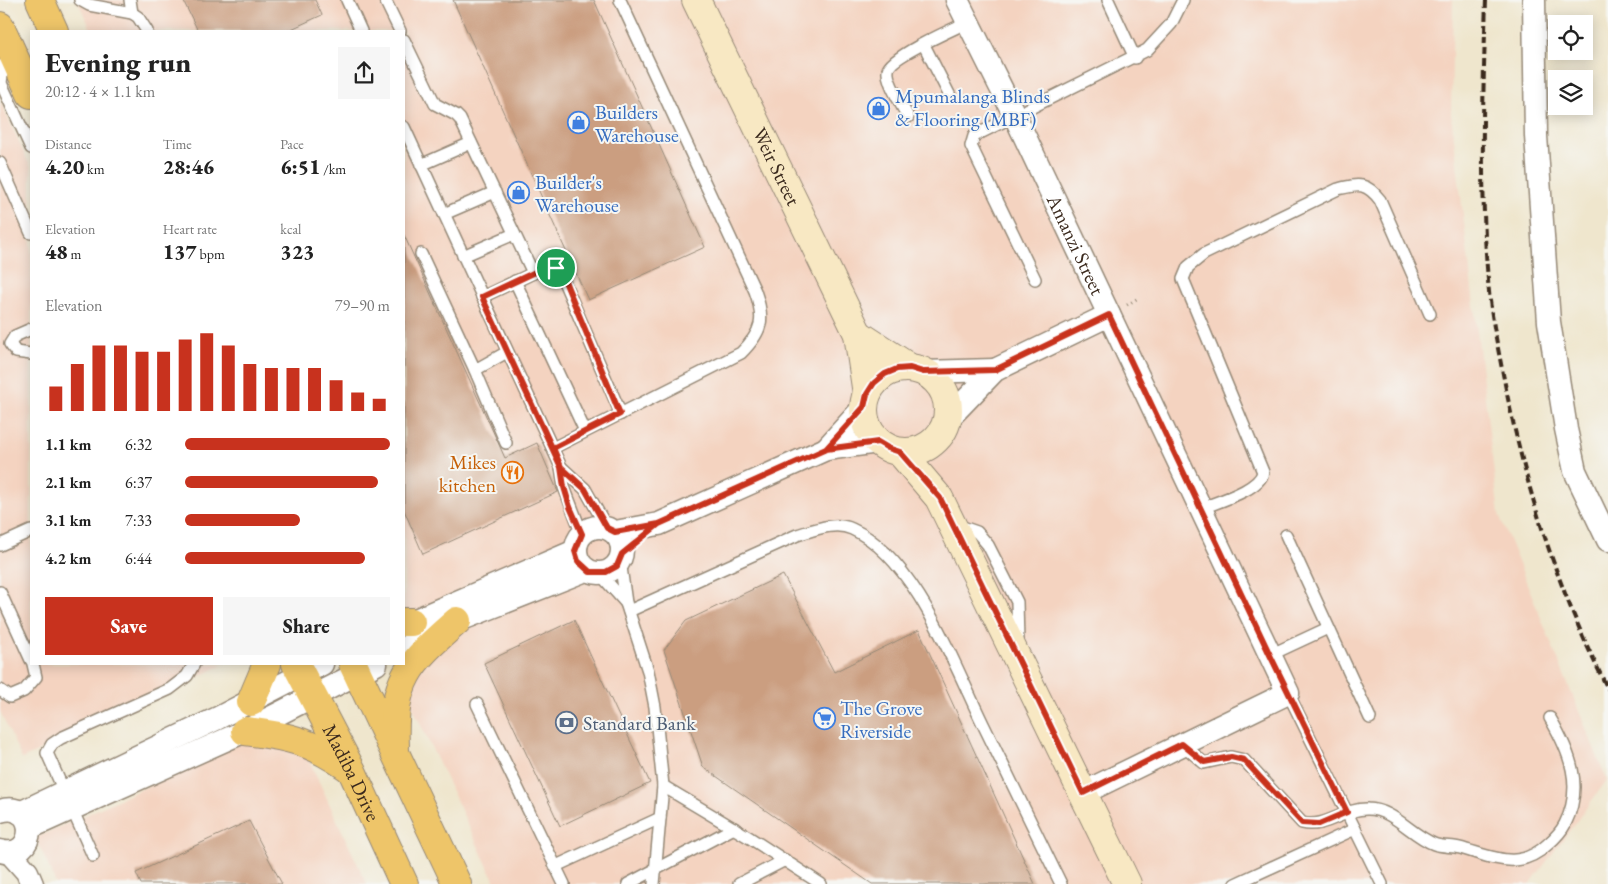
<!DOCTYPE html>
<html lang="en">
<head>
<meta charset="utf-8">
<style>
  :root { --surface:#fff; --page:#f6f6f6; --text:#222; --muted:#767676; --accent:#c8321e }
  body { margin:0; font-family:"EB Garamond",serif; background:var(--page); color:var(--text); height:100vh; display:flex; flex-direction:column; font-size:19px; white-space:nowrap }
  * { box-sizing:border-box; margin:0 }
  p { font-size:16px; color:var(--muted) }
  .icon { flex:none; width:28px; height:28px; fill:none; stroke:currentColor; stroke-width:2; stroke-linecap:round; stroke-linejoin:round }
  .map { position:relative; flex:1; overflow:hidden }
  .panel { position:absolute; left:30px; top:30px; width:375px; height:635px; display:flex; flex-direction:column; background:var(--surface); border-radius:0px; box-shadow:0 2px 12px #0003 }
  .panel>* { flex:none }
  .buttons { position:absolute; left:1548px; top:15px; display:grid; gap:10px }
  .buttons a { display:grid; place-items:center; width:45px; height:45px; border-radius:0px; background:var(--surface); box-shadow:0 2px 12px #0003; font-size:25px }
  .pin { position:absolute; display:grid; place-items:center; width:42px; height:42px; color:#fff; margin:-21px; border:2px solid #fff; border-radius:50%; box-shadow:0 1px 5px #0007 }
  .round { display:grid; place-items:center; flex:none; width:52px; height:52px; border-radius:0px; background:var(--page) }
  .summary { display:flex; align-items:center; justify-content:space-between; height:85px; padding:0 15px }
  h1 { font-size:28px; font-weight:800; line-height:38px }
  .figures { display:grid; grid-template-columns:repeat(3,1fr); gap:8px; height:85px; padding:5px 15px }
  .figures div { display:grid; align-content:center }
  .figures b { font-size:21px; font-weight:800 }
  .figures small { font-size:14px; font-weight:400 }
  .figures p { font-size:14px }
  .chart { height:140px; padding:10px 15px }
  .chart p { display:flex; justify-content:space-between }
  .chart svg { width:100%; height:90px; margin-top:5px; stroke:var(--accent); stroke-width:6 }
  .button { display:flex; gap:10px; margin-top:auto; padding:10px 15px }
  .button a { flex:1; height:58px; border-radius:0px; background:var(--accent); color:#fff; font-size:20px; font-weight:800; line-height:58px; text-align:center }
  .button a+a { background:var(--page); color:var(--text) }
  ul { padding:0 15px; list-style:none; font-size:16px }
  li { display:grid; grid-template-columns:80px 60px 1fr; align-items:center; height:38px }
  li i { height:12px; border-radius:6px; background:var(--accent) }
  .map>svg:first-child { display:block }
</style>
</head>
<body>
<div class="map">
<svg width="1608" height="884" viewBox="0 0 1608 884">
  <rect width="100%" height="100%" fill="#f6f6f2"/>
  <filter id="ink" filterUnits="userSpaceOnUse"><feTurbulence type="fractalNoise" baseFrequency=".02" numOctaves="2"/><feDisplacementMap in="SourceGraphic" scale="10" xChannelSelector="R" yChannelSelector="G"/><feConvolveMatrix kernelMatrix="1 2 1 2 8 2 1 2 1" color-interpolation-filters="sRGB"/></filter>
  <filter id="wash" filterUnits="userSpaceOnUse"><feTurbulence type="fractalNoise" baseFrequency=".0096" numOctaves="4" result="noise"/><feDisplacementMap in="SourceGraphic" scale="20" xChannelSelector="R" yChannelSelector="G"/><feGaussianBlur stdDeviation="1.12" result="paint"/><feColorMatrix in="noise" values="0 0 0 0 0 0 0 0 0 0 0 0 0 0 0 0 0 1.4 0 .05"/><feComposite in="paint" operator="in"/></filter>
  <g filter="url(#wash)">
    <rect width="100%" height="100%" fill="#efe6cd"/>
    <g fill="#f4d3c0">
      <polygon points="77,0 1453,0 1451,114 1499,515 1607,780 1530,884 496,884 392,664 404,664 404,31 92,31"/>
      <polygon points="0,101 31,168 31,664 225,664 22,759 0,711"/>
      <polygon points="290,720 367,884 56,884 36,838"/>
    </g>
    <g id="blocks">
      <g fill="#cb9e80">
        <polygon points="183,0 315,0 322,15 287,31 198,31"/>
        <polygon points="453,0 594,0 705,247 588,300"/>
        <polygon points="404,235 505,458 537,443 558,492 423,554 404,510"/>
        <polygon points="783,575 834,672 919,630 1035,884 872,884 703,767 664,650 686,621"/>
        <polygon points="574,620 650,783 560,826 484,663"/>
        <polygon points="249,821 282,884 141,884 136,873"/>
      </g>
    </g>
  </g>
  <g filter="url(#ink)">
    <use href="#blocks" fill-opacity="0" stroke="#958876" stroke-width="1"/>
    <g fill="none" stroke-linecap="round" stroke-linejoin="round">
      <defs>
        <g id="lane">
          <polyline points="80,0 89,5 132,13 138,17 147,31"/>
          <polyline points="130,0 132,13"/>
          <polyline points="347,0 361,31"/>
          <polyline points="385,0 400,31"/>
          <polyline points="1108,0 1135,58"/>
          <polyline points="404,40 435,104 456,115 460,119 533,273"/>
          <polyline points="924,45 950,96"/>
          <polyline points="8,53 3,67 1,83 31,148"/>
          <path d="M908,117C903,107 886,81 888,70C890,57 953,29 968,22"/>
          <polyline points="404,127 561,467 564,487 582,534"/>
          <polyline points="0,163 31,233"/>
          <polyline points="421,165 471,143"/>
          <polyline points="444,214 495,192"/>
          <polyline points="421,254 475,370"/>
          <polyline points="463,256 514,234"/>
          <polyline points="1035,279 971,146 974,136 1147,50 1171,24 1183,0"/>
          <polyline points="515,281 585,431"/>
          <polyline points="482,297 544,268 552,266 559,270 621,414"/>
          <polyline points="31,329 15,336 10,344 16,352 31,354"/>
          <polyline points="506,443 475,370 507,352"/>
          <path d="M553,448L741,353C763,331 765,319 755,291L620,0"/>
          <polyline points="561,467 585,489 607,528"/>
          <path d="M1200,509C1216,502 1260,490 1263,472L1183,279L1188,267L1204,254L1338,189C1359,184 1366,182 1380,200L1430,314"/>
          <polyline points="954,524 977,532 988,545 1017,602 1018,643"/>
          <polyline points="1286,535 1370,718"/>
          <polyline points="0,545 31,531"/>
          <polyline points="620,560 626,603 648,671 655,707 663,786 654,884"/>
          <polyline points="600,574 626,603"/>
          <polyline points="0,592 31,660"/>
          <path d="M629,611L797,535C814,530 835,521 852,529C915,557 954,665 983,724C1009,777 1035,831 1061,884"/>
          <polyline points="1270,655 1328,628"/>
          <polyline points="0,690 10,697 24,691 36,677 33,664"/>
          <polyline points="1288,693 1382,884"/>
          <polyline points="477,704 564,884"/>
          <path d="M1182,744L1204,763L1231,757L1244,760L1302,823C1326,829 1344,808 1368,809C1393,809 1411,835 1434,844C1442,847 1452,846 1460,848C1493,857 1519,872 1548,844C1555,838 1561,832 1565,824C1584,786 1570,752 1550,718"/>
          <polyline points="663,786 750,838 821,884"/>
          <polyline points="93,856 47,753 52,744 61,738 170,689 187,676 194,664"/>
          <polyline points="556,866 660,818"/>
          <polyline points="628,884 734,828"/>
          <polyline points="739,884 785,860"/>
          <polyline points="1235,884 1355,829"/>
        </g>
        <g id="street">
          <path id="s1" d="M957,0L1015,116L1288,693L1083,793"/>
          <polyline points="1534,0 1536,136 1549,322 1566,429 1575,471 1608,540"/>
          <polyline points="923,372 995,370"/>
          <polyline points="946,421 995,370 1109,315"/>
          <polyline points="826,449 864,407"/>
          <circle cx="599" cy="550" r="23"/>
          <polyline points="615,532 659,524 826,449 878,442"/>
          <polyline points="404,625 575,551"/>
          <polyline points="404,648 457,621 586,570"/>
          <path d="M0,811C39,799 38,862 0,851"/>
          <polyline points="20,813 218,718 322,664"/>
          <polyline points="29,828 245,731 376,664"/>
          <polyline points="10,853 27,872 32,884"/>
        </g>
        <g id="secondary">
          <path id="s2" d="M696,0L858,334L867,394"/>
          <polyline points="858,334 910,368"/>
          <circle cx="906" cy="410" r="42"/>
          <polyline points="900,452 939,498 1127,884"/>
        </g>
        <g id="primary">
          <polyline points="40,0 54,31"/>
          <polyline points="0,26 31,94"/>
          <polyline points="404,622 411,622"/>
          <path id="s3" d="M296,664L352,771L404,884"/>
          <polyline points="353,664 457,884"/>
          <polyline points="251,702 267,664"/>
          <path d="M245,731C290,736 312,742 349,768"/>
          <path d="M395,747C392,679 408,664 457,621"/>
        </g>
      </defs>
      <use href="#lane" stroke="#958876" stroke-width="14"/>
      <use href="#street" stroke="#958876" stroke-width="25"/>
      <use href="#secondary" stroke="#958876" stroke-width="30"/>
      <use href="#primary" stroke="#958876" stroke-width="30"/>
      <polyline stroke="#958876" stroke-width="3" stroke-dasharray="1 4" stroke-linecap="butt" points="1127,305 1138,298"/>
      <use href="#lane" stroke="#fff" stroke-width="11"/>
      <use href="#street" stroke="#fff" stroke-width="22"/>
      <use href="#secondary" stroke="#f8e8c3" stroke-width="28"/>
      <use href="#primary" stroke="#eec569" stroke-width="28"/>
      <path stroke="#3b2a1e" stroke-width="4" stroke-dasharray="8 4" stroke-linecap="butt" d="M1486,0C1483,94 1480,187 1488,280C1490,311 1497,343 1503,374C1524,483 1557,590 1608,689"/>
    </g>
  </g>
  <g fill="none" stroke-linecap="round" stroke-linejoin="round" filter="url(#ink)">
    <defs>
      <polyline id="route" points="556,268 562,274 620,414 553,448 561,467 564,487 570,507 582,534 575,551 578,561 590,572 606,572 617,566 622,554 659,524 826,449 878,442 888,448 900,452 940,498 1083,793 1182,744 1204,762 1231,757 1244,760 1302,823 1319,824 1347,812 1270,655 1109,315 995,370 923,372 910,368 897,369 885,374 874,383 867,394 864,407 826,449 659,524 615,532 607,528 585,489 561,467 482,297 544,268 556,268"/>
    </defs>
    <use href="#route" stroke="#fff" stroke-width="10"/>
    <use href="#route" stroke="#c8321e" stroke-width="6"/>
  </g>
  <defs>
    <symbol id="shop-ring" viewBox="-11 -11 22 22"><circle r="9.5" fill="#f6f6f2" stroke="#3f7fe0" stroke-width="1.5"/><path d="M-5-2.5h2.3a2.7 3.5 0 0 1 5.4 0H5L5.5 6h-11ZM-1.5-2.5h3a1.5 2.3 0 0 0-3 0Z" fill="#3f7fe0"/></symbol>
    <symbol id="restaurant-ring" viewBox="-11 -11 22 22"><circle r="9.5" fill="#f6f6f2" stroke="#e8710a" stroke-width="1.5"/><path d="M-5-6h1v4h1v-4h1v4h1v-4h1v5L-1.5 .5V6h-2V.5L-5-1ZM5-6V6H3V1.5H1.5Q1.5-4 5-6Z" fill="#e8710a"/></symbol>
    <symbol id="supermarket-ring" viewBox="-11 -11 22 22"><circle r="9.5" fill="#f6f6f2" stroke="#3f7fe0" stroke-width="1.5"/><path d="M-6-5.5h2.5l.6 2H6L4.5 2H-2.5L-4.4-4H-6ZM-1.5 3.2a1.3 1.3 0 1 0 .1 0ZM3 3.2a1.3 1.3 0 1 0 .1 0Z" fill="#3f7fe0"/></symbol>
    <symbol id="bank-ring" viewBox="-11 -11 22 22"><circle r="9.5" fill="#f6f6f2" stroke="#5c6f8a" stroke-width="1.5"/><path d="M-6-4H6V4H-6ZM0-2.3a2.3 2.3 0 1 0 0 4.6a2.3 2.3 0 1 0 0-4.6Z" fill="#5c6f8a"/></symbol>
  </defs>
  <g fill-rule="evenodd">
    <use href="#shop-ring" x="866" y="96" width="25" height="25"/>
    <use href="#shop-ring" x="566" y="110" width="25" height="25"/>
    <use href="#shop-ring" x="506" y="180" width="25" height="25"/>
    <use href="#restaurant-ring" x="500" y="460" width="25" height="25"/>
    <use href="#supermarket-ring" x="812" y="706" width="25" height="25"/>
    <use href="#bank-ring" x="554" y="710" width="25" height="25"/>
  </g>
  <g text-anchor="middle" stroke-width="4" stroke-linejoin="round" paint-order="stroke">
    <g font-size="20" fill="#366cbe" stroke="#f6f6f2" text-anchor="start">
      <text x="895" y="103">Mpumalanga Blinds<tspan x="895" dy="23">&amp; Flooring (MBF)</tspan></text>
      <text x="595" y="119">Builders<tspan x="595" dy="23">Warehouse</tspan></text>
      <text x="535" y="189">Builder's<tspan x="535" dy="23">Warehouse</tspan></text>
      <text x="840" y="715">The Grove<tspan x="840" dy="23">Riverside</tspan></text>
    </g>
    <g font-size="20" fill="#3b2a1e" stroke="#f6f6f2">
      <text dy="7" stroke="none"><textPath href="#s2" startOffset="185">Weir Street</textPath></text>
      <text dy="7" stroke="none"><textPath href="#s1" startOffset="272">Amanzi Street</textPath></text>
      <text dy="7" stroke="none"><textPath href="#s3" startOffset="122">Madiba Drive</textPath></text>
    </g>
    <g font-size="20" fill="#c56008" stroke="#f6f6f2" text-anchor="end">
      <text x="496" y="469">Mikes<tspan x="496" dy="23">kitchen</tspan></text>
    </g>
    <g font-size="20" fill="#4e5e75" stroke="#f6f6f2" text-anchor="start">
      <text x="583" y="730">Standard Bank</text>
    </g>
  </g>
</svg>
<div class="buttons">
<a><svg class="icon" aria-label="locate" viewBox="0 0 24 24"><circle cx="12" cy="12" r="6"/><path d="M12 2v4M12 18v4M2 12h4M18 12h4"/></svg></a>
<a><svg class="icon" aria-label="layers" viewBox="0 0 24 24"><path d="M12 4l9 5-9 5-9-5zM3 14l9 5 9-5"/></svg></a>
</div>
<div class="pin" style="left:556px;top:268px;background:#1e9e55"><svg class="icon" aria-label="arrive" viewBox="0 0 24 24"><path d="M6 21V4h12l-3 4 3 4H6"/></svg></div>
<section class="panel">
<div class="summary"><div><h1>Evening run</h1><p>20:12 · 4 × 1.1 km</p></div><a class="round"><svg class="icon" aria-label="share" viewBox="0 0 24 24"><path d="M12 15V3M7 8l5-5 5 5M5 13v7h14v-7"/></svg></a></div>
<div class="figures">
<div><p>Distance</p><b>4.20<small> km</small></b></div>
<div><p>Time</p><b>28:46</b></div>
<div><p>Pace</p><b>6:51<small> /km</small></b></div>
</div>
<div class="figures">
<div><p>Elevation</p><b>48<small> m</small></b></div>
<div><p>Heart rate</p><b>137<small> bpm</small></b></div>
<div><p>kcal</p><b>323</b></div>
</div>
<div class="chart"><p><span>Elevation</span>79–90 m</p>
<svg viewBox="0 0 160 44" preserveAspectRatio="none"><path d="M5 44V32M15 44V21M25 44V12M35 44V12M45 44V15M55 44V15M65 44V9M75 44V6M85 44V12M95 44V21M105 44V23M115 44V23M125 44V23M135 44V29M145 44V35M155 44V38"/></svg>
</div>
<ul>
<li><b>1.1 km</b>6:32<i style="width:100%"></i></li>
<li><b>2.1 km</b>6:37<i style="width:94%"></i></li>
<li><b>3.1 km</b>7:33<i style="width:56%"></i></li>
<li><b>4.2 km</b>6:44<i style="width:88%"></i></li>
</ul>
<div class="button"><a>Save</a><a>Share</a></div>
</section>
</div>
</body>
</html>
